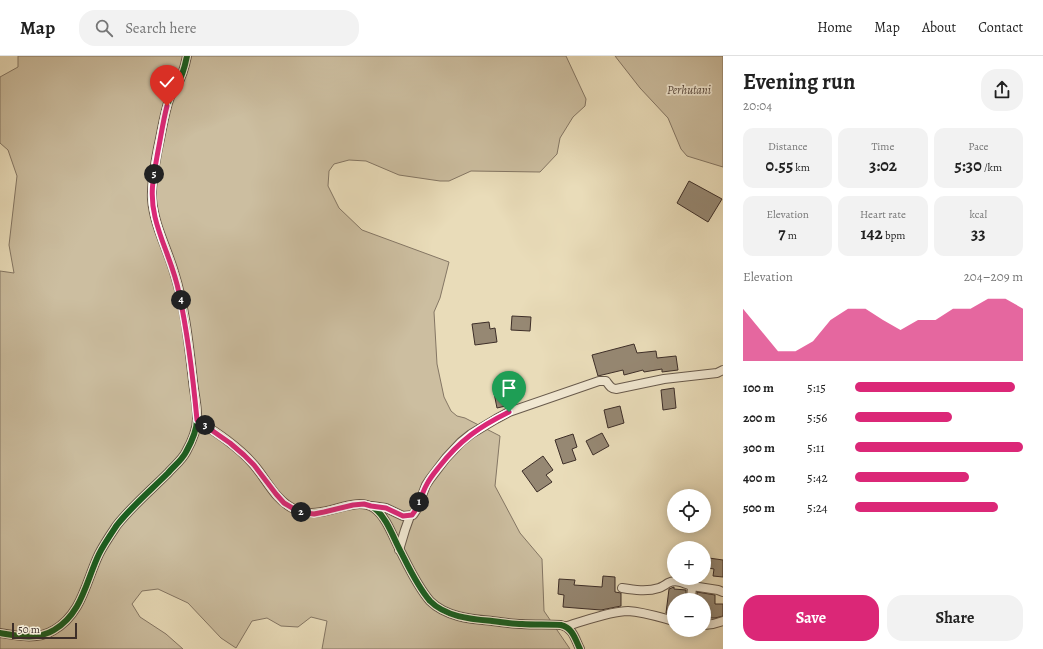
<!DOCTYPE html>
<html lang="en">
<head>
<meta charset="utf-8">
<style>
  :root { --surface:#fff; --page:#f2f2f2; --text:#222; --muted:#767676; --line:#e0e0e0; --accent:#db2777 }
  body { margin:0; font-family:Alegreya,serif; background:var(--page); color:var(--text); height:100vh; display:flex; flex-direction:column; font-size:15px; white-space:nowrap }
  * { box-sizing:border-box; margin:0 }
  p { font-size:13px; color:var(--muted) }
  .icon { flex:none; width:22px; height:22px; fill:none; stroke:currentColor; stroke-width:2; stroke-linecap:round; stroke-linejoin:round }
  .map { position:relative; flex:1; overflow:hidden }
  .side { display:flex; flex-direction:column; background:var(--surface); width:320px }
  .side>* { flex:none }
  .fabs { position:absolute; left:667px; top:433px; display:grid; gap:8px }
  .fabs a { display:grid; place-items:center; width:44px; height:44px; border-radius:50%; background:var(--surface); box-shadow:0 2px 10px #0003; font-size:20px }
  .scale { position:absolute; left:12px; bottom:10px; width:65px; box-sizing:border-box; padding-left:4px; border:2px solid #3d2e28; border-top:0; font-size:11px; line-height:14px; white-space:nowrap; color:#3d2e28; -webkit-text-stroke:3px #f1e8d2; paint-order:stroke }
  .pin { position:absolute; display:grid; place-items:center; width:34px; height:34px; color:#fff; margin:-41px -17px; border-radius:50% 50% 50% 0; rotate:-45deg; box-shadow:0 0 4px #0007 }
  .pin .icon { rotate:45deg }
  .km { position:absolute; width:20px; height:20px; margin:-10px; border-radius:50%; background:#222; color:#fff; font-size:11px; line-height:20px; text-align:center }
  .round { display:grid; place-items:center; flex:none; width:42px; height:42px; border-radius:16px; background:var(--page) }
  .summary { display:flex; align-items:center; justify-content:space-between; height:68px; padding:0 20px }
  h1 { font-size:22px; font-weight:700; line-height:30px }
  .stats { display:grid; grid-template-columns:repeat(3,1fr); gap:6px; height:68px; padding:4px 20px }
  .stats div { display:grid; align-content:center; border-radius:10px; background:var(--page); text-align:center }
  .stats b { font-size:17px; font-weight:700 }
  .stats small { font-size:11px; font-weight:400 }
  .stats p { font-size:11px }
  .chart { height:112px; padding:8px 20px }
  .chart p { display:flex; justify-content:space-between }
  .chart svg { width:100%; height:72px; margin-top:4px; fill:var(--accent); opacity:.7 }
  .primary-button { display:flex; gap:8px; margin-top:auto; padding:8px 20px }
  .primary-button a { flex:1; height:46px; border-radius:16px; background:var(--accent); color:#fff; font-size:16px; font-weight:700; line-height:46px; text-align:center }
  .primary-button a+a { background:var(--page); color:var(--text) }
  ul { padding:0 20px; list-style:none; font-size:13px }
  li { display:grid; grid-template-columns:64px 48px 1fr; align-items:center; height:30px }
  li i { height:10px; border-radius:5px; background:var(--accent) }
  header { display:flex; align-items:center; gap:24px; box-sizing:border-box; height:56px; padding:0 20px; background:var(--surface); border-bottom:1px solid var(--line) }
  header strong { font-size:19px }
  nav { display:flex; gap:22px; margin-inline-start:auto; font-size:14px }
  .search { width:280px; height:36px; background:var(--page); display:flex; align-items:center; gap:10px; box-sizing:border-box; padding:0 14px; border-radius:16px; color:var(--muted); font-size:15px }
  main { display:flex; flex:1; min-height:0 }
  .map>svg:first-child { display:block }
</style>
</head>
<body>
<header>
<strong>Map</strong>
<div class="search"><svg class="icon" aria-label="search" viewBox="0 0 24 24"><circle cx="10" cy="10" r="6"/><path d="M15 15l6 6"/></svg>Search here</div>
<nav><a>Home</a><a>Map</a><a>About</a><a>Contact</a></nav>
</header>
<main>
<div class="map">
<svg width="723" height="593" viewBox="0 0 723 593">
  <rect width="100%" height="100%" fill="#e9dcb9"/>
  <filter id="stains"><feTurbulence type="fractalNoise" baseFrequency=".005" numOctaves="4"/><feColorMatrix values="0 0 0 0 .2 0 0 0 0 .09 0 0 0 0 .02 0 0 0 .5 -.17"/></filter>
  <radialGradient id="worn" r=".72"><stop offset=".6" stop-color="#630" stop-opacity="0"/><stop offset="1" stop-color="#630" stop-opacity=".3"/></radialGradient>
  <g fill="#ccbea0" stroke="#847664">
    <polygon points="18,0 566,0 586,43 585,50 573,61 560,82 557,98 540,116 471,115 449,125 440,125 399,119 366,105 349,104 334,108 329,115 328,130 339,152 362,174 449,206 440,242 434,256 437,308 444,341 451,355 457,360 465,362 500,380 495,430 520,477 542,503 544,555 570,593 322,593 327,565 311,561 298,571 281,570 267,562 252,565 236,592 221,582 188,547 158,533 142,535 132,548 140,561 166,578 183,593 0,593 0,215 14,217 9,189 17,120 8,94 0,87 0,21 18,11"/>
    <polygon points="615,0 723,0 723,111 687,100 681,93 668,62 640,32"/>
  </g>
  <g fill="#968873" stroke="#3d2e28">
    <polygon points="689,125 722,143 708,166 677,147"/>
    <polygon points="512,260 531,261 530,275 511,274"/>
    <polygon points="489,266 490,273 495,272 497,286 475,289 472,268"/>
    <polygon points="634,288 637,297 656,295 657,302 676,300 678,314 662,316 662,313 644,316 643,314 624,319 623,314 598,320 592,299"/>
    <polygon points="506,330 510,349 497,352 493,332"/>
    <polygon points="674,332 676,352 663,354 661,334"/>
    <polygon points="620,350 624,367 608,372 604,354"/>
    <polygon points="602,377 609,390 593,399 586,385"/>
    <polygon points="573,378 577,391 572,393 576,404 563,408 555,384"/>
    <polygon points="543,400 553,414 546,419 552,426 537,436 522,415"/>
    <polygon points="709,502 723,504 723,521 713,520 714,513 708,512"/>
    <polygon points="603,520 615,521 615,536 621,537 621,550 601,554 563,551 564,539 558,538 559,523 575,524 574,529 602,531"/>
    <polygon points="674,531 674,533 686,534 686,544 674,544 674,559 666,557 669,533"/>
    <polygon points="697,536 715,539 715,548 723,548 723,560 715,562 704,562 704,544 697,544"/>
  </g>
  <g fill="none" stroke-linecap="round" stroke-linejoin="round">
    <defs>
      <g id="street">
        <path d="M197,364C216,376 239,391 254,409C267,424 275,444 294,453C322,467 352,438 374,452C387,461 394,484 402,498C410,514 418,531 430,545C446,561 471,563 492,565C502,566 512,568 522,568C535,569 548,568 561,569C573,572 575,583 580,593"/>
        <path d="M372,450L386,452L403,460L413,459L417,453L426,429L430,423L446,402L461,386L471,378L496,363L509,356L599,325H606C609,329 611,333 616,333L664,323L717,317L723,314"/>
        <polyline points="399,494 405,474 410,460"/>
        <path d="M622,532C634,534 647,536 659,532C662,531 665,529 668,527C676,523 683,527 692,530"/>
        <polyline points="691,544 692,530 718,534 723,536"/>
        <polyline points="704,569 713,568 723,565"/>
        <path d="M567,570C585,565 610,555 628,555C644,556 659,561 674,565"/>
        <path d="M0,577C18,580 38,584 54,574C82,558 86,525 99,498C104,488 111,478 117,469C132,450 151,434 168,417C174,410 182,404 186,396C191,387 197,374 197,363C198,353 194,336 193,325C189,290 185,250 174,216C167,192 154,169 152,143C151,126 155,109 158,92C162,75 164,57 170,41C172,37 175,34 177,29C182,21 185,10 187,0"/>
      </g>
    </defs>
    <use href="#street" stroke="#685a4c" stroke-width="10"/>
    <use href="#street" stroke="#f1e8d2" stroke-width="8"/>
    <defs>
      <g id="cycleway">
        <path d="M197,364C216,376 239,391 254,409C267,424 275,444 294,453C322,467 352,438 374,452C387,461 394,484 402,498C410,514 418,531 430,545C446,561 471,563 492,565C502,566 512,568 522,568C535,569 548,568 561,569C573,572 575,583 580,593"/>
        <path d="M0,577C18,580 38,584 54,574C82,558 86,525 99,498C104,488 111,478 117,469C132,450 151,434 168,417C174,410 182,404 186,396C191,387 197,374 197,363C198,353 194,336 193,325C189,290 185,250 174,216C167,192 154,169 152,143C151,126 155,109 158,92C162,75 164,57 170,41C172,37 175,34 177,29C182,21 185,10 187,0"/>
      </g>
    </defs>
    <use href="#cycleway" stroke="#f1e8d2" stroke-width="8"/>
    <use href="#cycleway" stroke="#1b5e20" stroke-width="6"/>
  </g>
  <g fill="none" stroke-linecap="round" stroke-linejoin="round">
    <defs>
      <path id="route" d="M167,50C163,65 161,80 158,95C154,118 149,137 155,161C161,187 174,210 179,237C188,279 193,321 197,364L230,387L244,399L254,409L276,438L284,447L294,453L305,457L314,458L324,456L353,449L364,448L371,450L386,452L403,460L412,459C420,450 421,438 427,428C430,422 435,416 439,411C460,384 479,371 509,356"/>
    </defs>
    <use href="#route" stroke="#fff" stroke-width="8"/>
    <use href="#route" stroke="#db2777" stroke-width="5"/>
  </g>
  <g text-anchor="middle" stroke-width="3.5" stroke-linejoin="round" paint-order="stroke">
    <g font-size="12" font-style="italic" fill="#5a4b40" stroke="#f1e8d2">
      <text x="689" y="38">Perhutani</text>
    </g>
  </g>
  <rect width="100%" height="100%" filter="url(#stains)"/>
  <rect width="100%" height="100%" fill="url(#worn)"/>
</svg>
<div class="fabs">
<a><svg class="icon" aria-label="locate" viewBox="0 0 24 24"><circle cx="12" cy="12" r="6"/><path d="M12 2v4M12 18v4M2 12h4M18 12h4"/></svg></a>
<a>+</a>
<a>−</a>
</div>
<div class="scale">50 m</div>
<div class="pin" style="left:509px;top:356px;background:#1e9e55"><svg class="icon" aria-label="arrive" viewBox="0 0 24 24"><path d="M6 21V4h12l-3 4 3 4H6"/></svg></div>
<div class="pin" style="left:167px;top:50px;background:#d93025"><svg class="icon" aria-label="check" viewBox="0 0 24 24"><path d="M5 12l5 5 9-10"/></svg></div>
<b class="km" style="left:419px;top:446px">1</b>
<b class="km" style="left:301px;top:456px">2</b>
<b class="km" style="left:205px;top:369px">3</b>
<b class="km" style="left:181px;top:244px">4</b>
<b class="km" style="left:154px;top:118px">5</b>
</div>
<section class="side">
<div class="summary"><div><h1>Evening run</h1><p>20:04</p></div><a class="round"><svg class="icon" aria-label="share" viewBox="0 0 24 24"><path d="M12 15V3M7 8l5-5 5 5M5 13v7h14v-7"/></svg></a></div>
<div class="stats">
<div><p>Distance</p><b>0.55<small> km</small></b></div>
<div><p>Time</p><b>3:02</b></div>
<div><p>Pace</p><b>5:30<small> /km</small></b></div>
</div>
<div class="stats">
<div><p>Elevation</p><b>7<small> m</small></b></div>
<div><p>Heart rate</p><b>142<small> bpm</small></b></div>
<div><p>kcal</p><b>33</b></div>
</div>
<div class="chart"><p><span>Elevation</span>204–209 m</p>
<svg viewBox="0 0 160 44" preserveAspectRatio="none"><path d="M0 44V12L10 25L20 38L30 38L40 32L50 19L60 12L70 12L80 19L90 25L100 19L110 19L120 12L130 12L140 6L150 6L160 12V44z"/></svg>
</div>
<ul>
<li><b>100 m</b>5:15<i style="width:95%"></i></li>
<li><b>200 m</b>5:56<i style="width:58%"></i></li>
<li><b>300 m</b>5:11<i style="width:100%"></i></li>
<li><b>400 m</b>5:42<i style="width:68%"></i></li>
<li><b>500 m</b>5:24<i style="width:85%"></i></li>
</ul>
<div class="primary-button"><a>Save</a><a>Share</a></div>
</section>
</main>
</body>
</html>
